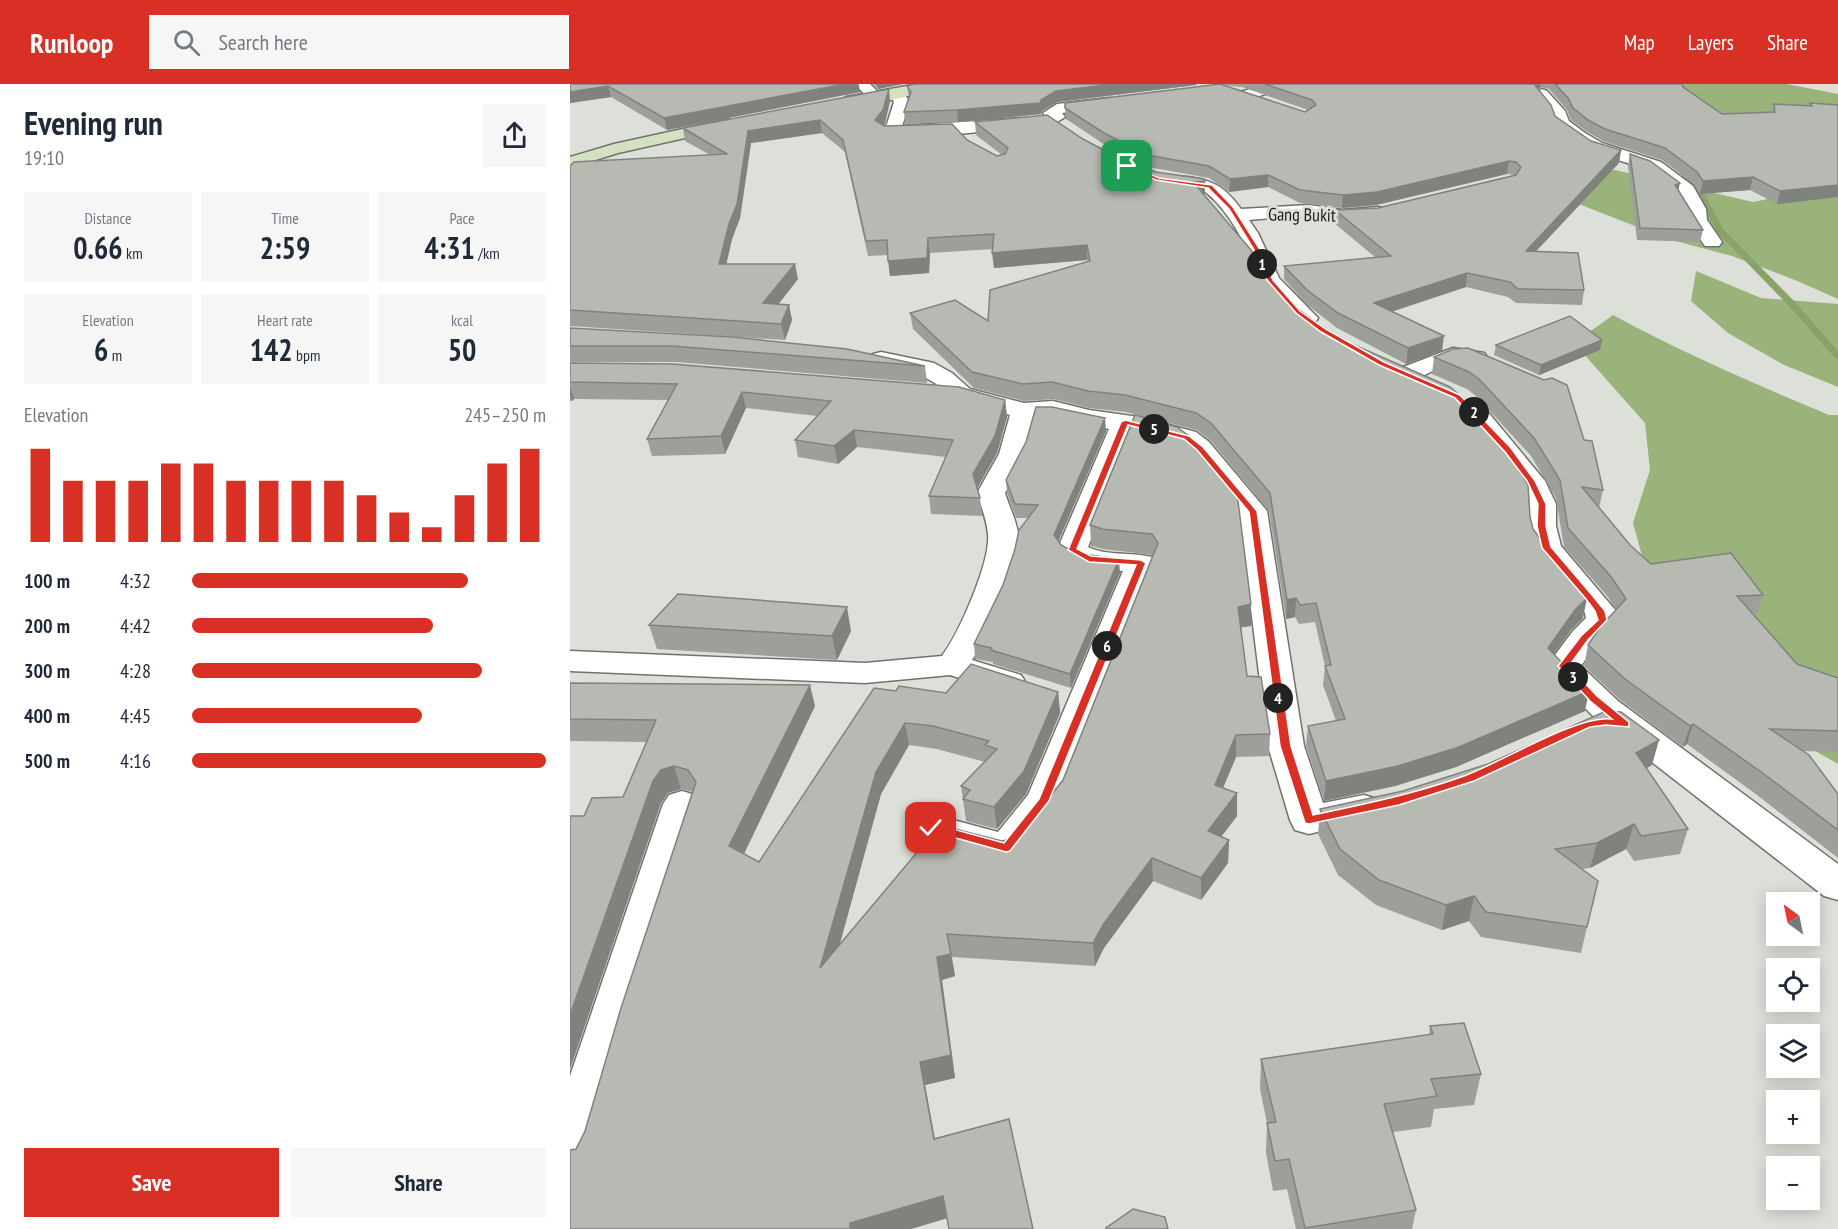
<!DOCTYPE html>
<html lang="en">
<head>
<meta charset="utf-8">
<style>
  :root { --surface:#fff; --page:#f6f6f7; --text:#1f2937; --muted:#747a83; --accent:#d93025 }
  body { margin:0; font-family:"PT Sans Narrow",sans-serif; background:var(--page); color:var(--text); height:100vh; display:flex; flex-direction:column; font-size:22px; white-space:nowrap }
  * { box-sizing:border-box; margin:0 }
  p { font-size:20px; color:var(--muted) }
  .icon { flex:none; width:33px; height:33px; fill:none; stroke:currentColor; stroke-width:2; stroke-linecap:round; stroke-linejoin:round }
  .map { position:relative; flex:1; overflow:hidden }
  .panel { display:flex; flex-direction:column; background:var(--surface); width:570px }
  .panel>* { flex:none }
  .needle { width:39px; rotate:327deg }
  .fabs { position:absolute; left:1196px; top:808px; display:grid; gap:12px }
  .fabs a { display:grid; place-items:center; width:54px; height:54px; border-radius:0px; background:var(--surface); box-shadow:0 3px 15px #0003; font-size:30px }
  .pin { position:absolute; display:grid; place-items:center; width:51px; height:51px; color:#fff; margin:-26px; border-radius:12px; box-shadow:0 3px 9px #0006 }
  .km { position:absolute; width:30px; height:30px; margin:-15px; border-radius:50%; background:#222; color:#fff; font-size:16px; line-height:30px; text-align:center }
  .round { display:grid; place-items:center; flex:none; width:63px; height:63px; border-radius:0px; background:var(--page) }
  .headline { display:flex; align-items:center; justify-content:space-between; height:102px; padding:0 24px }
  h1 { font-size:33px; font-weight:600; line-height:45px }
  .figures { display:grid; grid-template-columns:repeat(3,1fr); gap:9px; height:102px; padding:6px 24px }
  .figures div { display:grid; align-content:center; border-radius:0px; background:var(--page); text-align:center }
  .figures b { font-size:30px; font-weight:600 }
  .figures small { font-size:16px; font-weight:400 }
  .figures p { font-size:16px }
  .chart { height:168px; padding:12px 24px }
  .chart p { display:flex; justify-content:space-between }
  .chart svg { width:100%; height:108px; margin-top:6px; stroke:var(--accent); stroke-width:6 }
  .primary-button { display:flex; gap:12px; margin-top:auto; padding:12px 24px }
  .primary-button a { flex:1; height:69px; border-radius:0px; background:var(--accent); color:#fff; font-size:24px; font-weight:600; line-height:69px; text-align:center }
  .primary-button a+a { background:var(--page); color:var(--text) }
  ul { padding:0 24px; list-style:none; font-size:20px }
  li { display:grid; grid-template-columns:96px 72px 1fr; align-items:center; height:45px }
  li i { height:15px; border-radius:8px; background:var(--accent) }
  header { display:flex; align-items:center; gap:36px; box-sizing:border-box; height:84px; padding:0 30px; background:var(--accent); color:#fff }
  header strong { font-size:28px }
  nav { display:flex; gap:33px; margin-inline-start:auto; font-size:21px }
  .search { width:420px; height:54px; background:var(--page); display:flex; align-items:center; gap:15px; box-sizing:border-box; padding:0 21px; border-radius:0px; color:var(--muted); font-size:22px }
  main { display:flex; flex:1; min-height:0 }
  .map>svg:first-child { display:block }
</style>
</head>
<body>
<header>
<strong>Runloop</strong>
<div class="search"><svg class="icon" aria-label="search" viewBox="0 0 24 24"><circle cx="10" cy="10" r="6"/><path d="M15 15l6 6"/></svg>Search here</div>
<nav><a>Map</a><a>Layers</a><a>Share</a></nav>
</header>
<main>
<section class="panel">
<div class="headline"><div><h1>Evening run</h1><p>19:10</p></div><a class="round"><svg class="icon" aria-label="share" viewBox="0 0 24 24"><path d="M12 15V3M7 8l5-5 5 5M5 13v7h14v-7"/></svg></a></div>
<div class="figures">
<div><p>Distance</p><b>0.66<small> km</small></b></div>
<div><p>Time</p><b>2:59</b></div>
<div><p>Pace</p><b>4:31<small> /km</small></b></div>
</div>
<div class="figures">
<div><p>Elevation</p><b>6<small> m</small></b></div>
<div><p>Heart rate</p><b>142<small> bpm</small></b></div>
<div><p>kcal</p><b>50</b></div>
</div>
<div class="chart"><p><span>Elevation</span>245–250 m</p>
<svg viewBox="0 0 160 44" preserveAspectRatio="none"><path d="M5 44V6M15 44V19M25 44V19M35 44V19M45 44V12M55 44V12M65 44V19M75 44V19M85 44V19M95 44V19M105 44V25M115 44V32M125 44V38M135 44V25M145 44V12M155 44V6"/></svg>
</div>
<ul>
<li><b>100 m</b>4:32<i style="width:78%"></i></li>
<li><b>200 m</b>4:42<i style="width:68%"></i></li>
<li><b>300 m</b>4:28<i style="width:82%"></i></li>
<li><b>400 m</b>4:45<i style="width:65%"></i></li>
<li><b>500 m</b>4:16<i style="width:100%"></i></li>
</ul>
<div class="primary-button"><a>Save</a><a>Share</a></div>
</section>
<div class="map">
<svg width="1268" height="1145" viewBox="0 0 1268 1145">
  <rect width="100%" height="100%" fill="#dce0d8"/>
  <g fill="#99b37b">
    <polygon points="1022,0 1217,0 1268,10 1268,215 1225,196 1162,172 1098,155 996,115 988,94 1045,86 1183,118 1236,107"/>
    <polygon points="1126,187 1191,214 1268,220 1268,303 1212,280 1158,249 1121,217"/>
    <path d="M1043,231C1113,269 1185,300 1259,331H1268V680L1196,639L1079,497L1063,439L1080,386L1075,339L1004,259Z"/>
  </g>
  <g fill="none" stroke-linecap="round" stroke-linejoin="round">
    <polygon fill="#88a26a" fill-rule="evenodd" points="1108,85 1112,85 1133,107 1153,145 1224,217 1268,267 1268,275 1265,274 1218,221 1147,148 1127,108 1108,87"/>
    <defs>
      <g id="street">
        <polygon points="285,0 300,0 313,13 305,18 300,16"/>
        <polygon points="698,0 722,0 720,3 675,16 667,11 670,8"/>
        <polygon points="327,5 332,7 340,18 332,42 451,34 459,39 451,44 388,50 311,51 309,48 317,40 324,18 319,10"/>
        <polygon points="972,5 977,7 995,27 999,37 1015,49 1032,59 1091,78 1123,102 1136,125 1137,136 1152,158 1149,162 1135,162 1117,136 1118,125 1109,109 1079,86 1020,67 1003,55 985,42 981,31 964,10"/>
        <polygon points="539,14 544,16 547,19 544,22 492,29 495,33 482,41 474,36 476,33 473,29 487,20"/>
        <path d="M591,91C628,94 648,92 671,125L739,121L772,126L808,123L815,125L817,129L815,133C787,140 767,135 740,133C720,131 699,135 679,136L688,149L709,194L748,234L745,239C709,248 682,175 669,150C662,137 650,120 638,110C626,99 600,104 585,100L582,96L585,92Z"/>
        <path d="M883,264L914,269L918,274L914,279C904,282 896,278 886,278C866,280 850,301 828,295L825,290L828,285Z"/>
        <path d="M311,268L364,279L382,289L400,305L454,319L483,317L519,326L569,333L626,348L639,358L697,427L734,662L753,719L794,711L807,715L813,724L807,733L739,750L725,746L720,736L698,662L669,428L621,370L608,360L564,348L518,463C536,472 561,468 582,473L586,479L493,717L450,774L436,778L347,754L342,744L347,734L361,730L428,748L458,711L553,487C531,485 501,486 487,466L539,345L483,333L465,334L455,370L435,409C439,422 446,436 448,449C451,478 419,553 402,576L451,591L456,599L451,607L439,610L380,591L295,599L0,587V567L295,579L372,572C389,550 421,477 418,450C417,437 411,422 407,409L429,370L440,331L383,316L365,299L347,289L303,280L299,275L303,270Z"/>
        <polygon points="908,324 917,327 975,397 986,420 986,442 991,462 1046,527 1049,536 1025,561 1011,582 1048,617 1268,780 1268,816 1254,812 1024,633 981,590 976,583 1003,547 1016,534 1015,529 962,464 958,442 958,420 948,399 895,332 899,327"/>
        <polygon points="112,707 125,711 131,720 59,946 24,1069 17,1085 0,1091 0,992 93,720 99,711"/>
      </g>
      <g id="secondary">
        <path d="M348,0H372L370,3C353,8 279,30 268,18L276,13Z"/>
        <polygon points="158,35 166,40 164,43 48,69 0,84 0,73 44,60"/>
      </g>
    </defs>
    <use href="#street" stroke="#70736d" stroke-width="3"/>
    <use href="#secondary" stroke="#70736d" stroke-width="3"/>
    <use href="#street" fill="#fff" fill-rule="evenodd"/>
    <use href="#secondary" fill="#d4e1be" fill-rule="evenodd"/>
  </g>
  <g fill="#9da09a" fill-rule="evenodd">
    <polygon points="0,0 289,0 290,8 97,46 41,13 0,19"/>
    <polygon points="303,0 333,0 308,5"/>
    <path d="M646,0H1112L1113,3L1152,30L1201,28L1204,20L1239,22L1240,19L1268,21V113L1207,120L1180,106L1130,110L1124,100L1092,76L1033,57L1016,47L1001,36L997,26L979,5L971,3L968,5L985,32L1021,57L1051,66L1049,79L966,167L1014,206L1012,221L946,219L938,213L896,203L821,228L872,267L836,280L767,244L736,220L714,195V182L805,173L764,139L765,126L808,124L945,91L937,90L806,121L772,124L730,119L698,103L659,108L639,94L578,83L535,61L496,35L495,19L649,0ZM651,1L672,3L738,26L735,28Z"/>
    <polygon points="626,1 487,18 472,27 471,30 388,38 335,40 334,28 339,13 337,2"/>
    <polygon points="320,17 315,39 313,41 314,42 397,56 427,72 432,71 406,51 405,38 513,55 552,76 635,110 634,110 698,196 723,221 960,433 963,445 1013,534 1001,546 984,570 1015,627 886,683 825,702 754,717 736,662 738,642 766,637 753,601 755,582 745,538 729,540 725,533 716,535 699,427 641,357 627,346 556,328 519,324 484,315 454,317 404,304 343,245 340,229 418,237 518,177 517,176 424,184 423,165 360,169 359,189 320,192 318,171 298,172 275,68 252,49 181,59 170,134 162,155 156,180 228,195 208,220 219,221 222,236 215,256 0,242 0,82 140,71 115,57 113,44"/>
    <polygon points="1060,70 1108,106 1133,146 1130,158 1067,156 1058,82"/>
    <polygon points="0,244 355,282 357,299 106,278 0,278"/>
    <polygon points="926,261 1030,266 969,291 924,271"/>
    <polygon points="883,265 1014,356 1033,406 1029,424 1060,461 1081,480 1193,511 1187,530 1183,531 1227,580 1268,594 1268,668 1232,667 1268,710 1268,774 1187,711 1117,660 1113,663 1049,615 1014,582 1018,561 1046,526 1038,513 994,463 986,414 961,372 906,312 897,305 862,290 864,273"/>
    <polygon points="0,279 435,316 437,333 427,369 407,404 410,414 412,432 361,430 359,412 376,373 287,363 268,380 228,373 225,356 247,332 176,324 155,370 82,372 77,355 98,316 4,315 2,317 0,317"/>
    <polygon points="565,331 681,542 671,543 677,592 700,650 699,672 666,673 653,704 667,709 667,732 651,753 659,756 658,779 631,816 583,797 534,864 525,882 382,873 385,892 372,896 385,994 355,1001 377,1134 341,1145 6,1065 15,1047 123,708 111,705 98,709 91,719 0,985 0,732 14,732 53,713 77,658 0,657 0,599 245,622 174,770 189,778 326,607 376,609 488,608 490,629 456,710 427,745 396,737 391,702 415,678 367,665 339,661 311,710 269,861 432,757 448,753 493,696 583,471 533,465 521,462 520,441"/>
    <polygon points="536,347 488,457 491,461 506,469 550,489 501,604 423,580 423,578 405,575 404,560 433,501 458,434 446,434 437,409 436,396"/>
    <polygon points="79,541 281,547 267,576 87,565"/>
    <polygon points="1082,681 1076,684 1118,745 1110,770 1064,777 1056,765 1020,784 1012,785 1017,843 1011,869 911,853 899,837 872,846 806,821 768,791 748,750 750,725"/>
    <polygon points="860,942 911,990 904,1021 864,1025 861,1043 823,1048 846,1126 842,1145 726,1145 717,1105 703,1107 696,1069 697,1039 690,1005 691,975 859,951"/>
  </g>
  <g fill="#80827d">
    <polygon points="275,0 288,0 290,8 97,46 94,34"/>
    <polygon points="307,0 333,0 308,5"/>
    <polygon points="544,0 627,0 626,1 487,18 472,27 471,30 388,38 387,26 486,7"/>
    <polygon points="964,0 971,0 971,3 963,8"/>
    <polygon points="38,2 41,13 0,19 0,8"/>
    <polygon points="319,5 320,17 315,39 307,48 305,36"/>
    <polygon points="250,36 252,49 181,59 170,134 162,155 153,195 149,180 178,47"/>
    <polygon points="1051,66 1049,79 954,180 956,167"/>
    <polygon points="939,77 937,90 806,121 772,124 773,111"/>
    <polygon points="698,91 698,103 659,108 660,95"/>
    <polygon points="1183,93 1180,106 1130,110 1133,97"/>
    <polygon points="635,97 635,110 624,112 623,98"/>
    <polygon points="1110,99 1107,111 1105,101"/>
    <polygon points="1268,101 1268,113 1207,120 1210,107"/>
    <polygon points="358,154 360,169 359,189 320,192 318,177"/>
    <polygon points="517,161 517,176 424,184 422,169"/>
    <polygon points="225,180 228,195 197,235 193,219"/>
    <polygon points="897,189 896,203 802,234 804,219"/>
    <polygon points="219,221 222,236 215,256 211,240"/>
    <polygon points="874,252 872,267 836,280 838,264"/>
    <polygon points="1032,256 1030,266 969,291 971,281"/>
    <polygon points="0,303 4,315 2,317 0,311"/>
    <polygon points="172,308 176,324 155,370 151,352"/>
    <polygon points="435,316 437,333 427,369 405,408 403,390"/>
    <polygon points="535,334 536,347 485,465 484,451"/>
    <polygon points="284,346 287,363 268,380 264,362"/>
    <polygon points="549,475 550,489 501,604 500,590"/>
    <polygon points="726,514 725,533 716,535 717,516"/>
    <polygon points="1017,514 1013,534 1001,546 974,583 978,564 1005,526"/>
    <polygon points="681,520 681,542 667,544 668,523"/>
    <polygon points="277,523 281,547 267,576 262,552"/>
    <polygon points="240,601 245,622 167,784 159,762"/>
    <polygon points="1019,607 1015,627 886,683 825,702 754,717 756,697"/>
    <polygon points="488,608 490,629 456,710 427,745 424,723"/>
    <polygon points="335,639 339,661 311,710 257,907 250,884 306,688"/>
    <polygon points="1123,640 1117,660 1113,663 1120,642"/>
    <polygon points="666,651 666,673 645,723 645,701"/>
    <polygon points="1089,656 1082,681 1060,694 1066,669"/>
    <polygon points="104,682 111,705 98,709 91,719 0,985 0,931 83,697 91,686"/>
    <polygon points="667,709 667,732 638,770 638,747"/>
    <polygon points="1064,740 1056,765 1020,784 1027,759"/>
    <polygon points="659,756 658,779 631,816 631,794"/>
    <polygon points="582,774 583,797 534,864 525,882 523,859 533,841"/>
    <polygon points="904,812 899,837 872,846 876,821"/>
    <polygon points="381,870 385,892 372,896 385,994 355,1001 369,1077 364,1055 350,978 367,873"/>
    <polygon points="373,1112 378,1134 341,1145 280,1145 280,1139"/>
  </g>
  <g fill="#b7bab3" stroke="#80827d" stroke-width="1.5">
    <polygon points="0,0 275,0 94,34 38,2 0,8"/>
    <polygon points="345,0 544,0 486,7 471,16 470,19 387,26 334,28 341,8 337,2"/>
    <polygon points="650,0 735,28 746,21 742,16 695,0 964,0 981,21 985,32 1021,57 1051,66 956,167 1008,169 1014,206 948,205 940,198 897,189 804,219 874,252 838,264 768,229 737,206 714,182 821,172 765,126 808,124 946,91 951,83 946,78 939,77 807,108 773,111 730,106 698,91 660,95 639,82 577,71 534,49 495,24 495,19"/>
    <polygon points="985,0 1112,0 1113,3 1152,30 1205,28 1204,20 1242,22 1240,19 1268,21 1268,101 1210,107 1183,93 1133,97 1127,88 1095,64 1035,45 1018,36 1003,24 998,14"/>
    <polygon points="319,5 313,26 305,36 314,42 382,40 397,56 427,72 435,70 438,64 405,38 477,31 513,55 552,76 586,88 634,95 635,97 623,98 681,166 698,196 723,221 751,242 782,260 880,303 901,321 936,362 958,401 960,433 963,445 977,464 1007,497 1017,514 1005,526 978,564 1019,607 889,663 828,682 756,697 738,642 775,635 755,582 761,581 746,519 730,521 726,514 717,516 700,409 641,339 626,329 555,311 518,307 482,298 453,300 402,288 340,229 385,216 418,237 420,206 520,177 517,161 422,169 424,150 358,154 357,174 318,177 317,156 296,157 273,56 250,36 178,47 167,120 159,140 149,180 225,180 193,219 219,221 211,240 0,226 0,82 4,78 157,70 113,44"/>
    <polygon points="1060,70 1080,77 1110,99 1105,101 1133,146 1070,144"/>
    <polygon points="1000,232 1032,256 971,281 926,261"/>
    <polygon points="0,244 162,253 277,265 355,282 102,262 0,262"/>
    <polygon points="898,264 974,296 982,294 997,301 1014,356 1022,357 1033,406 1012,403 1060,461 1081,480 1161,469 1193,511 1167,512 1227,580 1268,594 1268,647 1200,645 1239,671 1268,710 1268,746 1194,690 1123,640 1120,642 1055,595 1018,561 1031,542 1056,515 1042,494 998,444 990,396 964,354 909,295 899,288 864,273 883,265"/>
    <polygon points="0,279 102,280 389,303 435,316 425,352 403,390 410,414 359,412 383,356 284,346 264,362 225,356 261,317 172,308 151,352 77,355 107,300 0,298"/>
    <polygon points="466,323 482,323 535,334 484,451 491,461 506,469 549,475 500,590 421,566 422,564 404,560 433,501 445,465 449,446 468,421 445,420 436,396 456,358"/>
    <polygon points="565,331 607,343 619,352 667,409 681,520 668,523 677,592 691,593 700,650 666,651 645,701 667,709 638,747 659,756 631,794 582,774 533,841 523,859 377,850 381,870 367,873 381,971 350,978 364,1055 439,1035 463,1145 379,1145 373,1112 280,1139 280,1145 0,1145 0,1066 6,1065 15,1047 51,924 126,698 118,686 104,682 91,686 83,697 0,931 0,732 14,732 22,714 53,713 86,636 0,635 0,599 240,601 159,762 189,778 304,604 326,607 329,602 376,609 401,580 488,608 454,687 424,723 393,715 400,706 391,702 427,665 415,661 419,657 363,642 335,639 306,688 250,884 370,741 432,757 448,753 493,696 588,459 582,450 532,445 520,441"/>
    <polygon points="108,510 277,523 262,552 79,541"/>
    <polygon points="1036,627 1051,628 1089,656 1066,669 1118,745 1071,752 1064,740 1027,759 985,765 1028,797 1017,843 916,828 904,812 876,821 809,796 770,765 750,725 833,707 918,680"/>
    <polygon points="894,939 911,990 861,995 867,1012 814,1020 846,1126 735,1144 719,1075 705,1077 697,1039 706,1038 691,975 863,950 860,942"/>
    <polygon points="563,1125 595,1133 598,1145 536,1145 536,1144"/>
  </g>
  <path fill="#d93025" stroke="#fff" stroke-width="1.5" d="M558,81L589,94L642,101L663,123L689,164L703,196L730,227L756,245L814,278L890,311L941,364L965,397L976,420V442L981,463L1022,511L1035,527L1037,536L1018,556L999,582L1027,612L1059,638V643L1036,641L1020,643L904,697L829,721L739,740L735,739L710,662L679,428L627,366L614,355L558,341L507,465L521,472L571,476L576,479L479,717L440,767L436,768L357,746L355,744L361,739L434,759L469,715L566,481L519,478L498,466L551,338L555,336L619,352L633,363L687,427L721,662L743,731C795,720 844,710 894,692C930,679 1009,630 1042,635L1020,617L988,582L1011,552L1028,536L1025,527L1016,515L972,464L967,442L968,420L957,397L935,368L885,314L809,281L751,248L726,229L697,196L683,164L659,125L638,104L586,96L554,82Z"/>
  <g text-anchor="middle" stroke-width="6" stroke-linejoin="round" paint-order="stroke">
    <g font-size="18" fill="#1c1e1b" stroke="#dce0d8">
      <text transform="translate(732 131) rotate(1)" y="6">Gang Bukit</text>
    </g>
  </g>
</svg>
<div class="fabs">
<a><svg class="needle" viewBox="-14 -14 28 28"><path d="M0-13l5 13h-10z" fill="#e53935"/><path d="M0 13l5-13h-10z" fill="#747a83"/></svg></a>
<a><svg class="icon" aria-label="locate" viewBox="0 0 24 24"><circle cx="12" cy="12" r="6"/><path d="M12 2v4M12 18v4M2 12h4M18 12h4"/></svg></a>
<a><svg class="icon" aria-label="layers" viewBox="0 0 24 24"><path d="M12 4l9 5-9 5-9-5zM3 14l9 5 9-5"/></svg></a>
<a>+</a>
<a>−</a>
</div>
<div class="pin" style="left:557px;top:82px;background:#1e9e55"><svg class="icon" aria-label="arrive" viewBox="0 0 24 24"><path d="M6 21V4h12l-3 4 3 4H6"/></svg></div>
<div class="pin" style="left:361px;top:744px;background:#d93025"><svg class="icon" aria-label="check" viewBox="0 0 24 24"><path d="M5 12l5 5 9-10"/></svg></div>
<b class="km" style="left:692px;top:180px">1</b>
<b class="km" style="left:904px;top:328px">2</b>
<b class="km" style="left:1003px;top:593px">3</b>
<b class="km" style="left:708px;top:614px">4</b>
<b class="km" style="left:584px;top:345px">5</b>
<b class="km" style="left:537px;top:562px">6</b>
</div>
</main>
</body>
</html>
